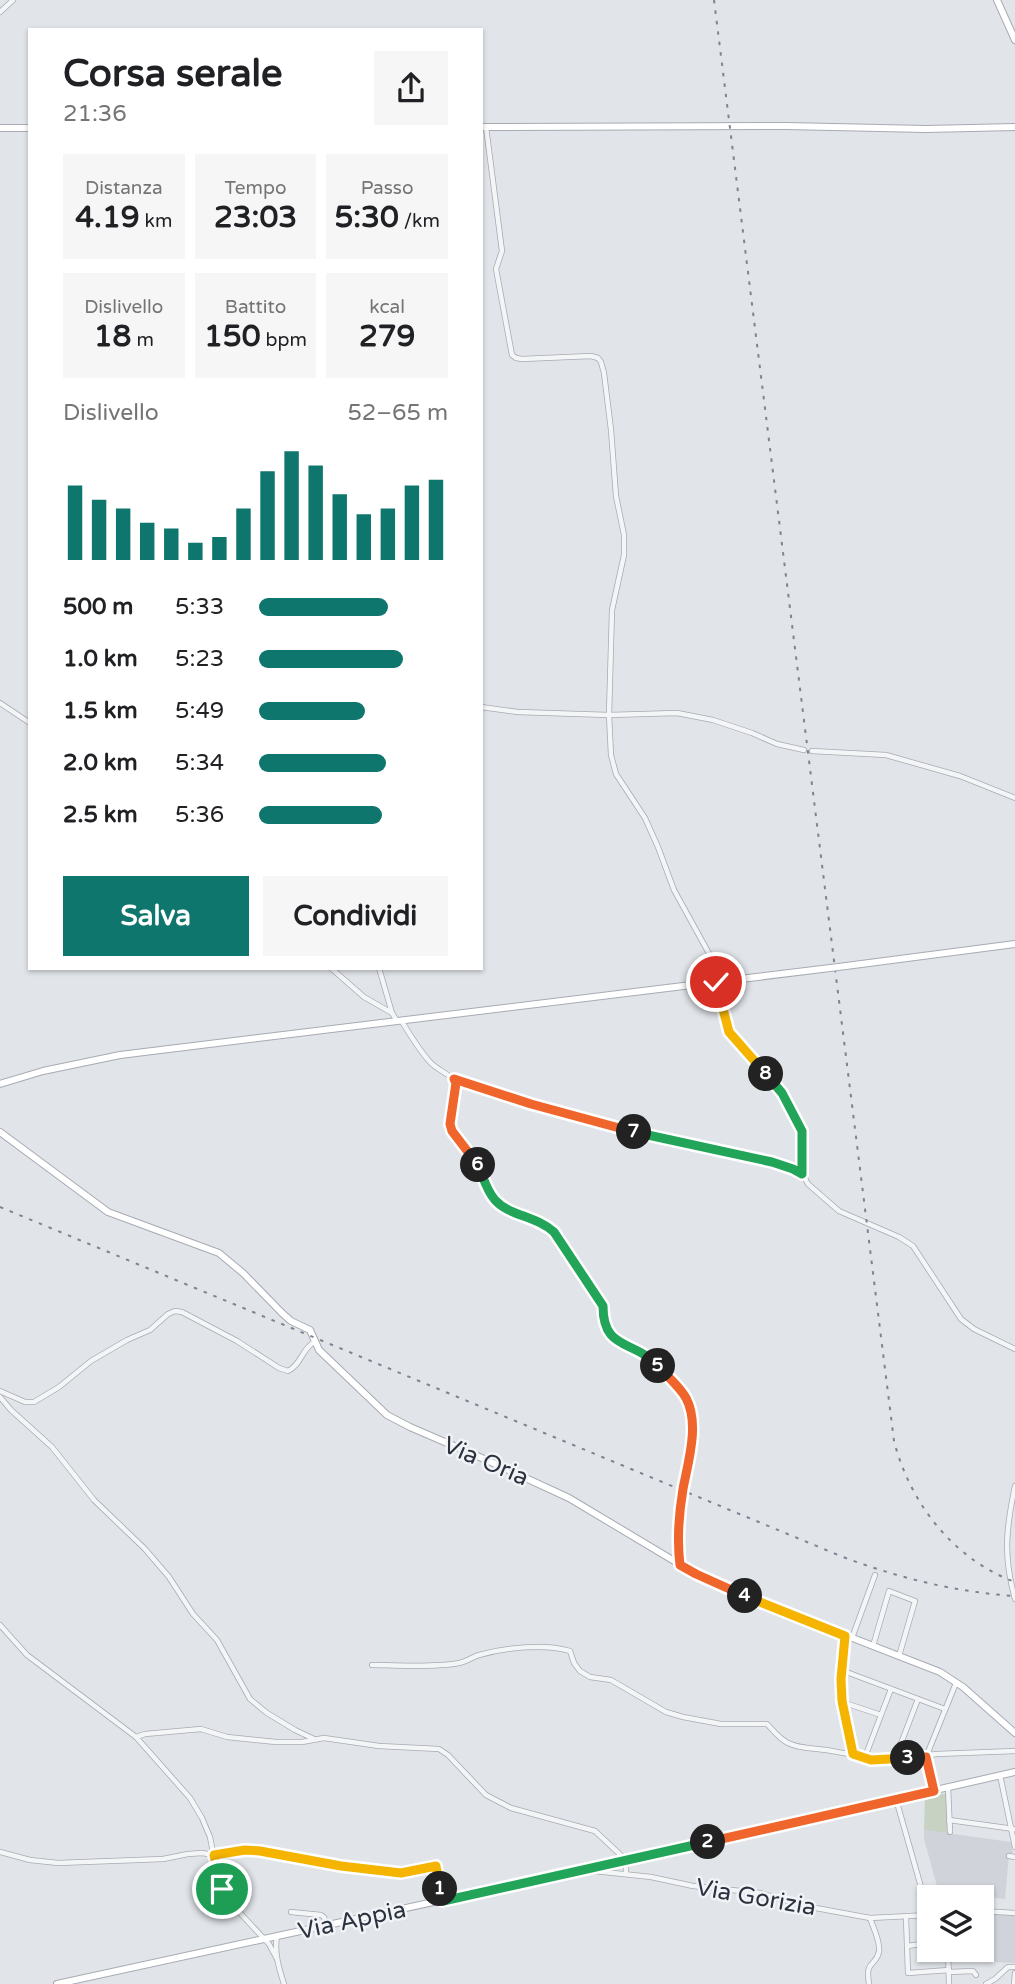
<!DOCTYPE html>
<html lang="it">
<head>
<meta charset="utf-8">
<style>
  :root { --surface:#fff; --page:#f6f6f6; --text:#202124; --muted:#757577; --accent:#0f766e }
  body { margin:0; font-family:"Varela Round",sans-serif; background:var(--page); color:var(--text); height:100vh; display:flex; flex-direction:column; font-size:26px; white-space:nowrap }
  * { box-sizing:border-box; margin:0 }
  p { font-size:23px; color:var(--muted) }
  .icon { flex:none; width:38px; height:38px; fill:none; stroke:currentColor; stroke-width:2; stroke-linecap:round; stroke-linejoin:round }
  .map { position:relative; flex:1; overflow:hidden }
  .drawer { position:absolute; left:28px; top:28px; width:455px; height:942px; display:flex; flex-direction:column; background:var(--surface); border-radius:0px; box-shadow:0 2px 5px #0004 }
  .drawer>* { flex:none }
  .fabs { position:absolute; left:917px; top:1885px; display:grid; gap:14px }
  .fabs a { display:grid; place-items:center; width:77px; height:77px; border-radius:0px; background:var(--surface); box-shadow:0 2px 5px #0004; font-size:35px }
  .pin { position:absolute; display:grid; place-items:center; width:60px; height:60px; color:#fff; margin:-30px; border:4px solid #fff; border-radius:50%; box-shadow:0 2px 7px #0007 }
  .km { position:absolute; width:35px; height:35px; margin:-18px; border-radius:50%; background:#222; color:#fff; font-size:19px; line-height:35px; text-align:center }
  .round { display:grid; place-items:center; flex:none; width:74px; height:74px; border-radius:0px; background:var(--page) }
  .overview { display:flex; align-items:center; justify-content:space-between; height:119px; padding:0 35px }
  h1 { font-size:38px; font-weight:700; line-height:52px }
  .stats { display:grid; grid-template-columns:repeat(3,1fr); gap:10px; height:119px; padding:7px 35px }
  .stats div { display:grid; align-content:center; border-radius:0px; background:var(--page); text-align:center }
  .stats b { font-size:30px; font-weight:700 }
  .stats small { font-size:19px; font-weight:400 }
  .stats p { font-size:19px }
  .chart { height:196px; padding:14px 35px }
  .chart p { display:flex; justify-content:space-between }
  .chart svg { width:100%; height:126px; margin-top:7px; stroke:var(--accent); stroke-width:6 }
  .action { display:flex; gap:14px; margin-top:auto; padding:14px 35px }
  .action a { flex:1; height:80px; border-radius:0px; background:var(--accent); color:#fff; font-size:28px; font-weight:700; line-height:80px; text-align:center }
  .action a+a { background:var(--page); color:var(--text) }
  ul { padding:0 35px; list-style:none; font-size:23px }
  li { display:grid; grid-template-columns:112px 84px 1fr; align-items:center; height:52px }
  li i { height:18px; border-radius:9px; background:var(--accent) }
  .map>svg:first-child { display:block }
</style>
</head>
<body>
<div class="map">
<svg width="1015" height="1984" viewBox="0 0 1015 1984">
  <rect width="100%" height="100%" fill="#e1e4e9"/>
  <g fill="#d0d3da">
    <polygon points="924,1830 1011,1842 1013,1853 1009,1854 1005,1899 979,1896 940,1897 924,1839"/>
    <polygon points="982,1913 1015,1914 1015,1963 993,1962 994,1951 980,1950 982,1950"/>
  </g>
  <polygon fill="#c7d2c3" points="947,1793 947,1833 924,1830 925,1798"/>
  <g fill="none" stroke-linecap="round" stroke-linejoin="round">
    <defs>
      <g id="street">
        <polyline points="0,12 13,0"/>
        <polyline points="486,127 502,251 496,269 512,355 516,358 522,359 591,356 598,358 601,362 604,373 611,430 616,496 624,535 624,555 612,610 609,715 611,755 616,774 645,818 658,847 674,890 717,968 716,982 729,1032 776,1085 800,1127 803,1136 801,1171 808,1184 839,1211 899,1237 913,1246 961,1319 974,1329 1015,1349"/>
        <polyline points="0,703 30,723"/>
        <polyline points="481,707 518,712 609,715 677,713 713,720 752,733 777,744 804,750"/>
        <polyline points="812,751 886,755 960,776 1015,798"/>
        <polyline points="331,968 364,997 392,1013"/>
        <polyline points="379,968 392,1013 397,1021"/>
        <path d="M401,1020C410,1035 419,1050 430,1062C438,1071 450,1073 456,1083L450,1124L452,1131L475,1160L495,1201L505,1208L546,1225L554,1232L603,1306C603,1345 618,1336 644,1353C653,1359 683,1391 687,1400C699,1428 688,1461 683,1490C679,1513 677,1540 680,1564"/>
        <polyline points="455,1079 531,1104 632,1131 772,1162 801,1174"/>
        <path d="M0,1391L25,1402H34L59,1387L91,1361L127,1340L150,1330L168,1314L175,1311L182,1312L237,1341L279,1368L288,1371C301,1365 302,1349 314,1342"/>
        <polyline points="0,1397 11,1410 52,1447 94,1500 145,1549 169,1577 193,1614 217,1640 250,1699 267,1713 295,1730 314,1739"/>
        <path d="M1015,1486C1006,1529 1003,1556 1015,1599"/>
        <polyline points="0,1625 27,1655 136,1737 190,1798 202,1818 210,1837 217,1873 226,1898 269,1944 277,1959"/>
        <polyline points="845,1636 841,1679 842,1701 853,1754"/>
        <polyline points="852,1638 875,1575"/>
        <polyline points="873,1646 889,1591 915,1601 899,1656"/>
        <path d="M372,1665C399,1665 433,1668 459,1663C466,1662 472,1657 479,1655C504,1648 545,1643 570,1651L574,1663L580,1671L590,1677L611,1680L666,1712L683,1717L721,1724H767C774,1731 778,1738 788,1743C800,1749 813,1748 826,1750C835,1751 844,1754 853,1754C863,1755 870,1760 880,1761L937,1754L1015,1751"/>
        <polyline points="841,1670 945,1709"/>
        <polyline points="842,1702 881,1715"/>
        <polyline points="136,1737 145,1734 201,1729 227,1737 276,1742 302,1742 324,1738 379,1746 439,1749 448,1755 486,1795 511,1808 595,1831 626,1860 626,1873"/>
        <polyline points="865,1757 891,1689"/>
        <polyline points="895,1759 918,1699"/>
        <polyline points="1000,1775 1015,1847"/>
        <polyline points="948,1787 950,1832"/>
        <polyline points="934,1791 926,1757 956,1683"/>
        <polyline points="896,1799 929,1915"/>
        <polyline points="949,1820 1014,1829"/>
        <polyline points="0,1852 30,1860 58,1863 163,1859 188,1854 202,1853 214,1855 245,1850 260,1851 341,1866 388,1872 401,1873 436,1865 442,1900"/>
        <polyline points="1009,1856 1015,1857"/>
        <polyline points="585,1870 651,1877 693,1886 760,1893 805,1906 870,1918 929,1915"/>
        <polyline points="982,1911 1015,1913"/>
        <polyline points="291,1912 321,1915 324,1917 326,1925"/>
        <polyline points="906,1917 908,1973 949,1970"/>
        <path d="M277,1936C274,1953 279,1968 284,1984"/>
        <polyline points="907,1946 929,1943"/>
        <polyline points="948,1950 949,1984"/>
        <polyline points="949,1972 973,1971 976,1975"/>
        <path d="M869,1984C865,1959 875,1968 879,1952C881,1943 873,1927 870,1918"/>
        <polyline points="986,1984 995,1979 1008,1967 1015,1967"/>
        <polyline points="1014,1984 1015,1973"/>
      </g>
      <g id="secondary">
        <polyline points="997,0 1015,40"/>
        <polyline points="481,127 786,126 926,129 1015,127"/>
        <polyline points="0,128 30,128"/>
        <polyline points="846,966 1015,944"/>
        <polyline points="0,1084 43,1071 120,1055 822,969"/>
        <polyline points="0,1132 108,1212 219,1253 243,1273 282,1313 291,1321 310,1330 319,1350 387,1415 410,1427 491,1462 569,1498 696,1574 729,1590 940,1672 963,1687 1015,1733"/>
        <polyline points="57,1984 649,1855 1015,1772"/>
      </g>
    </defs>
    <use href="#street" stroke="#a7abb3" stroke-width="6"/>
    <use href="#secondary" stroke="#a7abb3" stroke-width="8"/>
    <use href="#street" stroke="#f4f5f7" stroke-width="4.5"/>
    <use href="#secondary" stroke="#fff" stroke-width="6"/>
    <g stroke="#7c8491" stroke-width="2" stroke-dasharray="3.5 7" stroke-linecap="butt">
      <path d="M714,0L894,1441C910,1503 953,1559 1015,1582"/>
      <path d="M0,1207L843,1557C899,1578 955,1592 1015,1596"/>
    </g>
    <defs>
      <polyline id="secondary-bridge" points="822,969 846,966"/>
    </defs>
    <use href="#secondary-bridge" stroke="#a7abb3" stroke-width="8" stroke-linecap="butt"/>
    <use href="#secondary-bridge" stroke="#fff" stroke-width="6"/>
  </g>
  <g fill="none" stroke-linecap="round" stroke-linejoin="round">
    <defs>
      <polyline id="split-1" points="222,1889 214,1855 245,1850 260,1851 341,1866 401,1873 436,1866 440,1889"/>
      <polyline id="split-2" points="440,1889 443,1901 708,1842"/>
      <polyline id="split-3" points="708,1842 934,1791 926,1757 908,1758"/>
      <polyline id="split-4" points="745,1596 845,1636 841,1679 842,1701 853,1754 871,1760 908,1758"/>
      <path id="split-5" d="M658,1366C667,1376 680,1387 686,1398C700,1424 688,1462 683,1489C679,1513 677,1541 680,1565L696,1574L745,1596"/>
      <path id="split-6" d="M478,1165C483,1176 486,1190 495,1200C509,1216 537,1216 554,1232L603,1306C603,1351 633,1339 658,1366"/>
      <polyline id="split-7" points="478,1165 452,1131 450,1124 456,1083 454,1079 531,1104 634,1132"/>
      <polyline id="split-8" points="634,1132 772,1162 793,1169 802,1174 802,1131 782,1093 766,1074"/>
      <polyline id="split-9" points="716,982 729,1032 766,1074"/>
    </defs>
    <use href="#split-1" stroke="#fff" stroke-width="14"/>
    <use href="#split-2" stroke="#fff" stroke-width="14"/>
    <use href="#split-3" stroke="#fff" stroke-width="14"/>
    <use href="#split-4" stroke="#fff" stroke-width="14"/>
    <use href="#split-5" stroke="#fff" stroke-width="14"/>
    <use href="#split-6" stroke="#fff" stroke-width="14"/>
    <use href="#split-7" stroke="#fff" stroke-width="14"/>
    <use href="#split-8" stroke="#fff" stroke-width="14"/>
    <use href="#split-9" stroke="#fff" stroke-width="14"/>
    <use href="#split-1" stroke="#f5b400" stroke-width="9"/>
    <use href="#split-2" stroke="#22a559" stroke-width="9"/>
    <use href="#split-3" stroke="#f0652b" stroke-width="9"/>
    <use href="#split-4" stroke="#f5b400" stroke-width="9"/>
    <use href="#split-5" stroke="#f0652b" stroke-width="9"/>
    <use href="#split-6" stroke="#22a559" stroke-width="9"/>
    <use href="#split-7" stroke="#f0652b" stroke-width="9"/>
    <use href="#split-8" stroke="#22a559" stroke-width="9"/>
    <use href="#split-9" stroke="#f5b400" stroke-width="9"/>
  </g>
  <g text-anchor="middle" stroke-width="5" stroke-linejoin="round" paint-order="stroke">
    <g font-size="24" fill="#2b323f" stroke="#f1f3f6">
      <text transform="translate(486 1461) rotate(23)" y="8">Via Oria</text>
      <text transform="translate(756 1897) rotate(10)" y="8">Via Gorizia</text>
      <text transform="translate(352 1920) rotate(-12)" y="8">Via Appia</text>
    </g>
  </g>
</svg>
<div class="fabs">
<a><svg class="icon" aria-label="layers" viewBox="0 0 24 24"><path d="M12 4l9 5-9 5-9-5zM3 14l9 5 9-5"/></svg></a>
</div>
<div class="pin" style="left:222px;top:1889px;background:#1e9e55"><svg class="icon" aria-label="arrive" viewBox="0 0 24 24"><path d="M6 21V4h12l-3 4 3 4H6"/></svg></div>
<div class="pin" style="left:716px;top:982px;background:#d93025"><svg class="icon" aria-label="check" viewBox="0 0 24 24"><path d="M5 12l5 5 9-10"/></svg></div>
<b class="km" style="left:440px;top:1889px">1</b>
<b class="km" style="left:708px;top:1842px">2</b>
<b class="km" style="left:908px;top:1758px">3</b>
<b class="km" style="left:745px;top:1596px">4</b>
<b class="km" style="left:658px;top:1366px">5</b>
<b class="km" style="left:478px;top:1165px">6</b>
<b class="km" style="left:634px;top:1132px">7</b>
<b class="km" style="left:766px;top:1074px">8</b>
<section class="drawer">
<div class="overview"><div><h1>Corsa serale</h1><p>21:36</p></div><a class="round"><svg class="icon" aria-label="share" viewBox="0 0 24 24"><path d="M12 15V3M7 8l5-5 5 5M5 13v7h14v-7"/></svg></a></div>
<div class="stats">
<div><p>Distanza</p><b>4.19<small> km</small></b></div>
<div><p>Tempo</p><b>23:03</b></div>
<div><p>Passo</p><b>5:30<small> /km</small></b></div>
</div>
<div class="stats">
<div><p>Dislivello</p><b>18<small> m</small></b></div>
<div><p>Battito</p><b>150<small> bpm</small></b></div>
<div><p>kcal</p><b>279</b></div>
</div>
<div class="chart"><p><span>Dislivello</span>52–65 m</p>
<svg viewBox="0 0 160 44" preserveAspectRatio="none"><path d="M5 44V18M15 44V23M25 44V26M35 44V31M45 44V33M55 44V38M65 44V36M75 44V26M85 44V13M95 44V6M105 44V11M115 44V21M125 44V28M135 44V26M145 44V18M155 44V16"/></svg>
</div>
<ul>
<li><b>500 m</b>5:33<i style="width:68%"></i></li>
<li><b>1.0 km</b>5:23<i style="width:76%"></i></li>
<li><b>1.5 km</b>5:49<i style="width:56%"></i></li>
<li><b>2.0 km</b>5:34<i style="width:67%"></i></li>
<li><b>2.5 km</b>5:36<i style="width:65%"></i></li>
</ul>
<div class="action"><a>Salva</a><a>Condividi</a></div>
</section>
</div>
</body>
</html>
